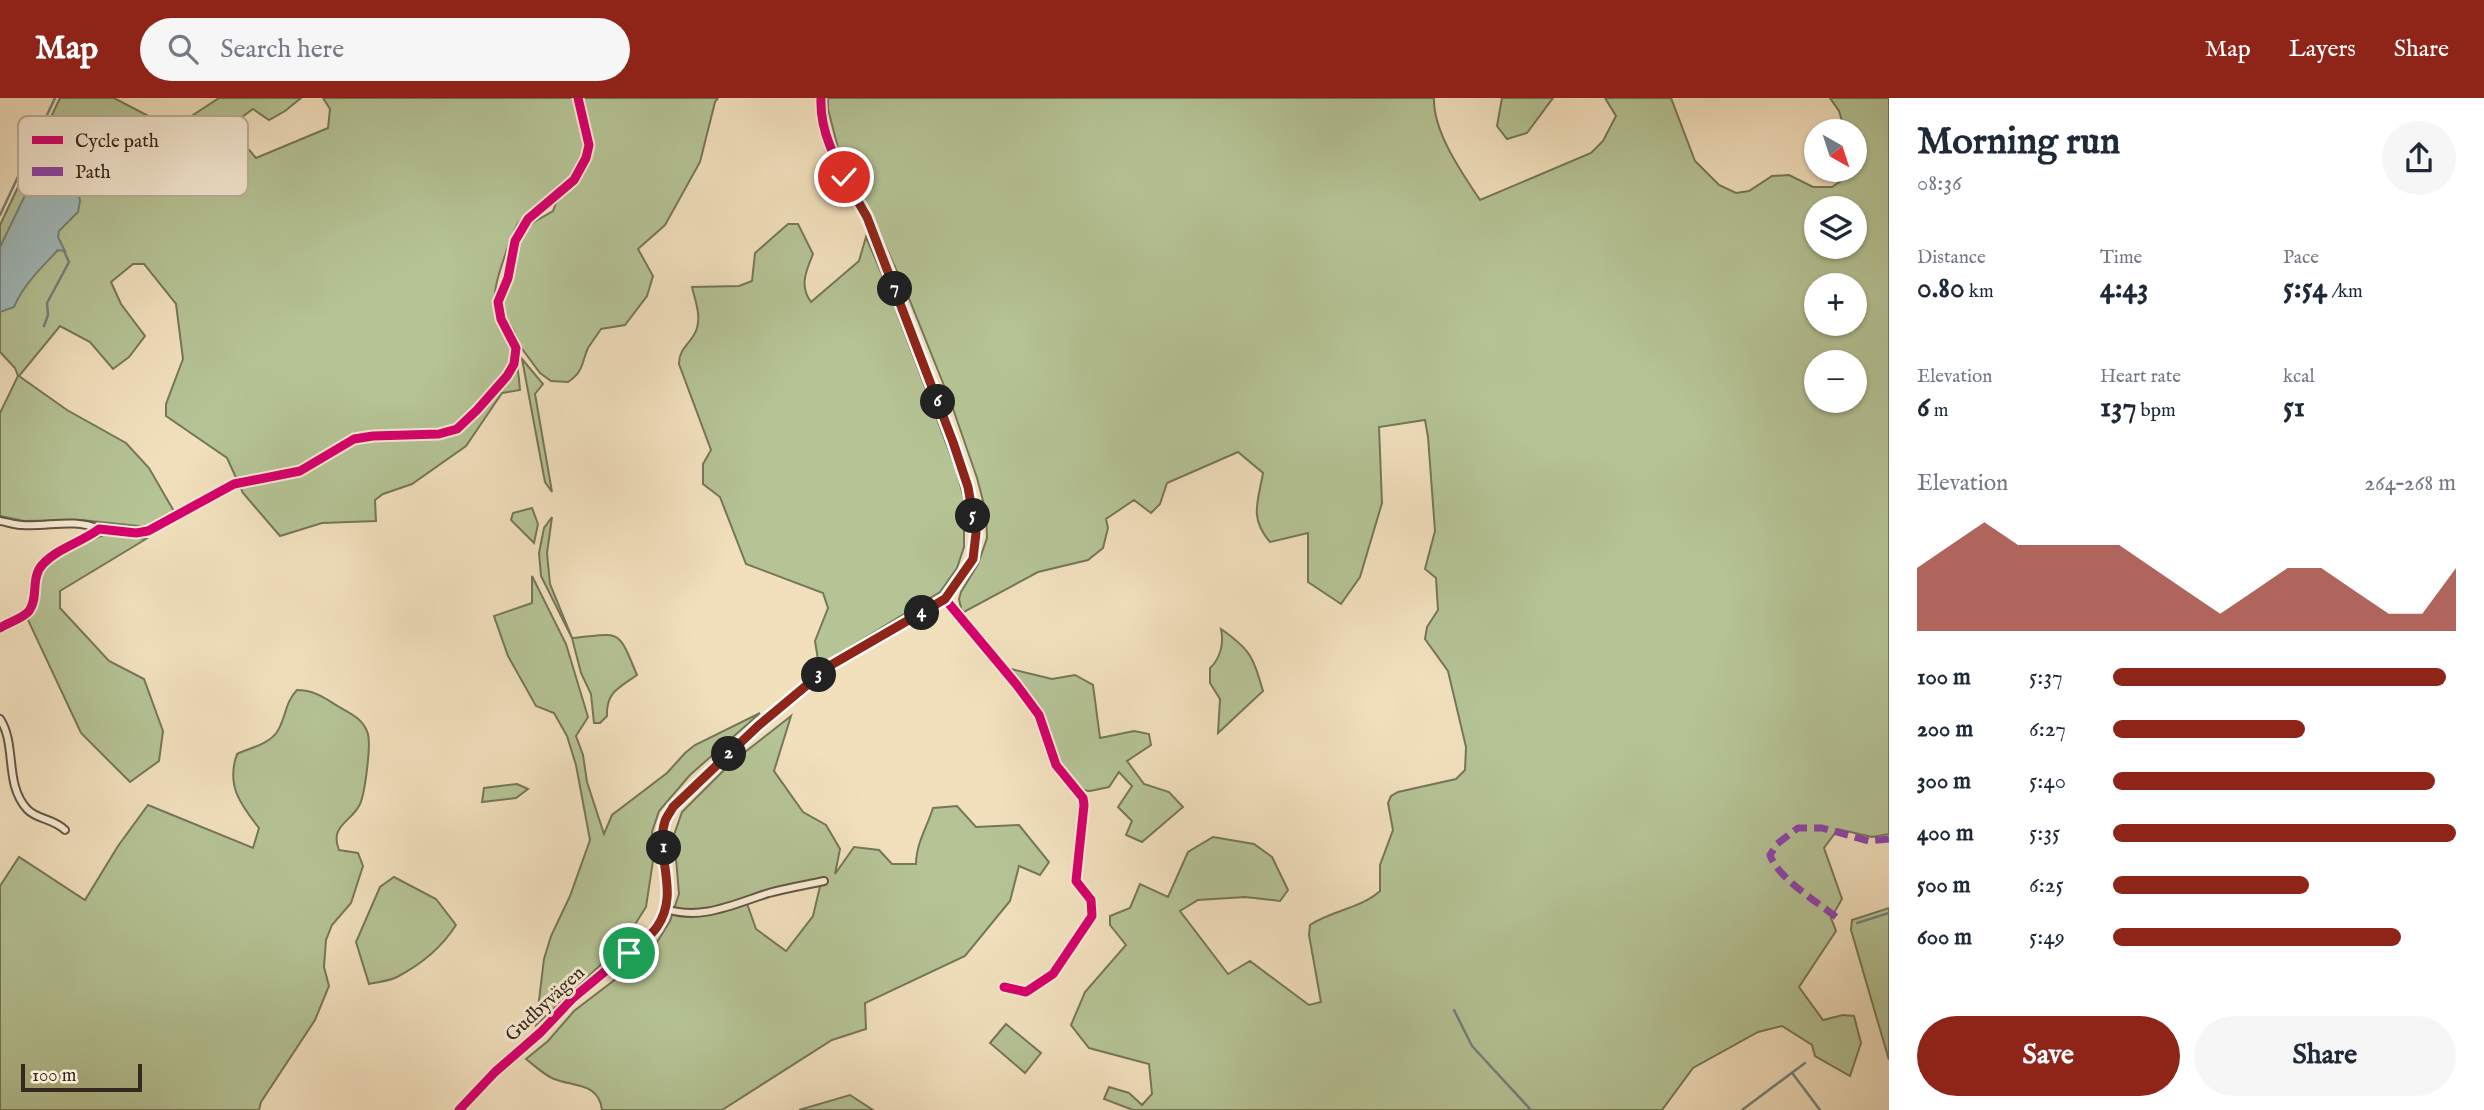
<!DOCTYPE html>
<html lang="en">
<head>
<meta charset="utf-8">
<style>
  :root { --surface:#fff; --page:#f6f6f7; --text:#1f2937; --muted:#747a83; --accent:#8f2418 }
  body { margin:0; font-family:"IM FELL English",serif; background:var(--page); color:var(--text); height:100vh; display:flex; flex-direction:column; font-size:26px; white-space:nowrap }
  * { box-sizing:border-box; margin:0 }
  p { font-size:23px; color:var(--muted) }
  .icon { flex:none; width:38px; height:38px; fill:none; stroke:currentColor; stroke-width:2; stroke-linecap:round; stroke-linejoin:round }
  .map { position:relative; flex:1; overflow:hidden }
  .panel { display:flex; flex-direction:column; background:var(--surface); width:595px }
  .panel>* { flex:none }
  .needle { width:46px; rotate:141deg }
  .tools { position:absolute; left:1804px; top:21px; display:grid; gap:14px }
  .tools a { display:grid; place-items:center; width:63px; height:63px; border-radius:50%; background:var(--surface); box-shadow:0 2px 5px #0004; font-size:35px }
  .scale { position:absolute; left:21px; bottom:18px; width:121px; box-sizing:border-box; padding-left:7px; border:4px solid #35281e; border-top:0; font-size:19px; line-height:24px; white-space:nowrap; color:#35281e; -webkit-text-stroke:5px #f7ebd4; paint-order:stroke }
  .pin { position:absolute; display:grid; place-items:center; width:60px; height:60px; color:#fff; margin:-30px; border:4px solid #fff; border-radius:50%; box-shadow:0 2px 7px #0007 }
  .km { position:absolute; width:35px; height:35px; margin:-18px; border-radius:50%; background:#222; color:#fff; font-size:19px; line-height:35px; text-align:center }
  .round { display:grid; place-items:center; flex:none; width:74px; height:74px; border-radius:37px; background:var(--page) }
  .overview { display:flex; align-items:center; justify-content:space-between; height:119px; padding:0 28px }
  h1 { font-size:38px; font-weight:800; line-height:52px }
  .figures { display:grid; grid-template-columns:repeat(3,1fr); gap:10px; height:119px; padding:7px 28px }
  .figures div { display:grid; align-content:center }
  .figures b { font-size:30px; font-weight:800 }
  .figures small { font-size:19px; font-weight:400 }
  .figures p { font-size:19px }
  .chart { height:196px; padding:14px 28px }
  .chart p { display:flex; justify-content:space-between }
  .chart svg { width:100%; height:126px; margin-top:7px; fill:var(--accent); opacity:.7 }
  .button { display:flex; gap:14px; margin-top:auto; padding:14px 28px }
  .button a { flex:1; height:80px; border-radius:42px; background:var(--accent); color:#fff; font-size:28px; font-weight:800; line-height:80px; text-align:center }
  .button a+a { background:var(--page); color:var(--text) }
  ul { padding:0 28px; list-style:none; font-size:23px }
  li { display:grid; grid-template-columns:112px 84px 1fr; align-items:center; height:52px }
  li i { height:18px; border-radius:9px; background:var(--accent) }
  header { display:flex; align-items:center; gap:42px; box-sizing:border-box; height:98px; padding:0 35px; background:var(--accent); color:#fff }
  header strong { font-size:33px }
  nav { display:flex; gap:38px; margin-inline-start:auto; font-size:24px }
  .search { width:490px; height:63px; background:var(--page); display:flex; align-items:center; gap:18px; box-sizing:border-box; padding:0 24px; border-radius:38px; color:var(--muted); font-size:26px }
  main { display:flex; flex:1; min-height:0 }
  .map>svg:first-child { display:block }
</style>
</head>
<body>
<header>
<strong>Map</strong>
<div class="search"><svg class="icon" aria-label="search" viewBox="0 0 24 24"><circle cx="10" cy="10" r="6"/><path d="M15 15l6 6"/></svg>Search here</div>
<nav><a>Map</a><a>Layers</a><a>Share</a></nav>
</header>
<main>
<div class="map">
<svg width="1889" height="1012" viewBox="0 0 1889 1012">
  <rect width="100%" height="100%" fill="#f2e0bd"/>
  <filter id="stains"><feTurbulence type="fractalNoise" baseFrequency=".00286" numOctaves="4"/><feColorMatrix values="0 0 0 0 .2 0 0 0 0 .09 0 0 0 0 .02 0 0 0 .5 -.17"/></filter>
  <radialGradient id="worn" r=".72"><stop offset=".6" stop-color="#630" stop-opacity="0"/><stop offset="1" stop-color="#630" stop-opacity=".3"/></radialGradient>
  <g fill="#b5c395" stroke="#75765a" stroke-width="2" fill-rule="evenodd">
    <path d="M60,0H114L179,34L184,23L219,0H301L285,13L269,22L253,11L235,24L220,26L224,37L236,36L256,60L328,30L330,11L323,0H574C579,15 586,31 585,47C583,83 541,101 520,123C513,130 498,177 496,188C491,216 507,240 516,265C519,274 519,283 520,292L502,295L466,348L412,386L383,396L375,402L376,423L322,425L280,438L243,395L227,360L166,318V306L183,261L176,206L144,166H133L111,184L121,206L145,238L129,259L113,271L90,244L60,228L19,278L67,312L126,345L149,370L175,415L148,429L81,422L24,423L0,418V315L18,278L15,270L0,254V127Z"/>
    <path d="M583,0H718L715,4L700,64L665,127L638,151L653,178L647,198L625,227L601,231C597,237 592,244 588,250C581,266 584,273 568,284L551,283L540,275L520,248L514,233L506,220L503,203L505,192L513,178L519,146L527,128L553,113L556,105L583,77L592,56L591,34Z"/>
    <path d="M828,0H1434C1433,34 1462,75 1480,102L1591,55L1603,43L1616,18L1605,0H1671L1695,63L1719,87L1736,95L1749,93L1772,78L1789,77L1813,89H1832L1851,76V72H1855V33H1845L1839,13L1830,0H1889V736L1872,739L1838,731L1824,750L1842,801L1831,820L1836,833L1799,889L1823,922L1843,917L1854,918L1861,945L1850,978L1815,958L1812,947L1782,928L1758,934L1693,970L1662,1012H1133L1104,1001L1109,989L1129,995L1142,1007L1152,996L1149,966L1089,950L1071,927L1085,894L1126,847L1110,827V818L1130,810L1140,786L1168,799L1188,754L1213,739L1254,746L1272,759L1288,792L1280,803L1245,799L1198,802L1180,813L1228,876L1250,863L1309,907L1321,904L1309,837L1310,827C1332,812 1360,811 1380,793V767L1393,732L1388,705L1391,698L1398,694L1456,681L1465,672L1466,649L1448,573L1425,541L1427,529L1438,512L1436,480L1425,471L1435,433L1428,339L1425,322L1379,329L1382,405L1360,479L1341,506L1308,484V435L1270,444C1249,420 1258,404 1263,375L1238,354L1167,385L1160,406L1151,415L1134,402L1106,421L1108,430L1103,450L1088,462L1038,474L962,515L959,501L961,494L978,466L987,440L986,414L977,380L951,305L908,198L862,96L838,50L828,11ZM1855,110V149H1816V110ZM1816,187H1855V226H1816ZM1816,264H1855V303H1816Z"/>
    <polygon points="1502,0 1553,0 1527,35 1507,41 1497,28"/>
    <path d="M788,126H798L813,156C806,173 799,188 811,204L859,163L866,139L886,186L957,374L964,401V449L957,470L940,494L819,568L815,543L828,510L823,495L746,466L720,399L703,386V366L711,352L679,266C679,248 693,245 697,230C701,217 695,202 692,189L739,188L752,183L755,155Z"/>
    <polygon points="522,261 543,286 535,296 552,394 545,384"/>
    <polygon points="532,410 538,426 534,445 511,422 513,415"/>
    <path d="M552,419L547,455L550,486L572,540C620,536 617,528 637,577C619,590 606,594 607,618L600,625H594L591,596L581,575L572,540L541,478L539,455L544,430Z"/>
    <path d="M107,436L146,441L60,493V510L109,563L144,581L163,633L159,663L130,684L81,635L28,522C42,506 35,499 39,481C43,460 88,442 107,436Z"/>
    <polygon points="532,478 566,546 588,619 576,638 583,657 587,684 604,736 612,717 667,675 685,655 695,647 760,615 690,677 659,713 652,734 654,756 646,809 622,847 536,927 544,861 551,838 570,798 590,742 576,667 567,638 554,615 536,608 508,558 494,518 532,505"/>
    <path d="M1221,531C1251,552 1253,559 1263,593L1218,635L1220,601L1210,585V570C1221,560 1224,544 1221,531Z"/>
    <polygon points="1007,570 1052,581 1075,577 1093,587 1100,640 1134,633 1149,636 1151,647 1127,663 1144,686 1169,694 1183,709 1142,744 1126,737 1132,723 1118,709 1132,688 1119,674 1109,689 1090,693 1081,692 1059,667 1049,630 1036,607"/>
    <path d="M297,592C315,592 326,601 341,610C352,616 364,622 368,636C371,648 365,695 360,706C352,724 329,727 339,752L358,755L363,768L351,805L332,827L326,842L324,869L329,888L315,922L261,1004L259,1012H0V788L19,759L85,802L118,748L148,707L253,750L259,730C240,706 226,687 237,656C250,650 269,646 277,634C286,620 285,604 297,592Z"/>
    <path d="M791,618L774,673L803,714L826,727L840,751L835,776L854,749L879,752L892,766H916C916,746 927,729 933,710L957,708L976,729L1019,727L1049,764L1040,777L1019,768L1010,803L965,858L865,905L866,931L832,942L722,1012H602C599,985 575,989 554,981C544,977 535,968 526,961L548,943L574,913L651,854L670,823L679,796L674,737L682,714L731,665ZM822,780L813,818L786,853L756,831L745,800Z"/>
    <polygon points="517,686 528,691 516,700 482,704 484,690"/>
    <path d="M394,779L436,801L456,827C442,849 420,867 397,879C389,883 378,884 369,886L356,844L380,789Z"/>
    <polygon points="1889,810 1889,962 1851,832 1852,822"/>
    <polygon points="1006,926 1041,955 1025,975 990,945"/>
    <polygon points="850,997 873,1012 799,1012"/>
  </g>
  <path fill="#a0babc" stroke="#75807d" stroke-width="2" d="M48,56L57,59L75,74L78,90L80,103L78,114L59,133L58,139L65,153L58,152C42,169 23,187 14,209L0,214V149L44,58Z"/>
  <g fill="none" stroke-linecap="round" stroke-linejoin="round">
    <g stroke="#75807d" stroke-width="2.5">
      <polyline points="0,117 55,0"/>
      <polyline points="44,228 48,217 47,205 69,164 64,153"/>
      <polyline points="1857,825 1889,815"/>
      <polyline points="1454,912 1472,948 1531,1012"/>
      <polyline points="1793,976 1820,1012"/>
      <polyline points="1742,1012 1805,965"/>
    </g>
    <defs>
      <g id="minor">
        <path d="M0,423C7,424 15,427 22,427C49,429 73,420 99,431"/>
        <polyline points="945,501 1016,586 1039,617 1056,667 1083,700 1084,707 1076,783 1091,802 1092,818 1053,876 1026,894 1004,889"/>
        <path d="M0,530C9,524 22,521 29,513C39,500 30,479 43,466C58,450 82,444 99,431L136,435L148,433L234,386L300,373L354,341L373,338L439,336L457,331L477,312L507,278L514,266L516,250L501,221L498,204L508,180L515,143L528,121L574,82L586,60L589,47L578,0"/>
        <path d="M0,621C17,647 4,686 27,711C37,722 53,720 65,732"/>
        <path d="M666,811C702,823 736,805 769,795C787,790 806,787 824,783"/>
        <path d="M459,1012L495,974L541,934L573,900L656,831L666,811L667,772L663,739L665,723L673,709L758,628L831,567L945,501L973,461L976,435L968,389C938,300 905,210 869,123C851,82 819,48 821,0"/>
      </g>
    </defs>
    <use href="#minor" stroke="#645646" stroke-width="10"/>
    <use href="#minor" stroke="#f7ebd4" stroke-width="6"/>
    <path stroke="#8e44ad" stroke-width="7" stroke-dasharray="14 7" stroke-linecap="butt" d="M1836,819C1816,803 1778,780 1770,757L1777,746L1798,730H1822L1869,743L1889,741"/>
    <defs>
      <g id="cycleway">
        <polyline points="945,501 1016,586 1039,617 1056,667 1083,700 1084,707 1076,783 1091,802 1092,818 1053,876 1026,894 1004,889"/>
        <path d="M0,530C9,524 22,521 29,513C39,500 30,479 43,466C58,450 82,444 99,431L136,435L148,433L234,386L300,373L354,341L373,338L439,336L457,331L477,312L507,278L514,266L516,250L501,221L498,204L508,180L515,143L528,121L574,82L586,60L589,47L578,0"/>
        <path d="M459,1012L495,974L541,934L573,900L656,831L666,811L667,772L663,739L665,723L673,709L758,628L831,567L945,501L973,461L976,435L968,389C938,300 905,210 869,123C851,82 819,48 821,0"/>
      </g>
    </defs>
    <use href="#cycleway" stroke="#f7ebd4" stroke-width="13"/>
    <use href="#cycleway" stroke="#d6006c" stroke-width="9"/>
  </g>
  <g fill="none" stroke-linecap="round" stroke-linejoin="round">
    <defs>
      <path id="route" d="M629,855C638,847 650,839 657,829C681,794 654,757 665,723C667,718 671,713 673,709L758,628L831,567L945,501L973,461L976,435L968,389L953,344L867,119L844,79"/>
    </defs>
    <use href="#route" stroke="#fff" stroke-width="14"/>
    <use href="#route" stroke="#8f2418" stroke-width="9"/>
  </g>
  <g text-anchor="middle" stroke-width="6" stroke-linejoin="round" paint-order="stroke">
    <g font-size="19" fill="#35281e" stroke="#f7ebd4">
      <text transform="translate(544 905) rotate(-43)" y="7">Gudbyvägen</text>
    </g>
  </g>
  <rect x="18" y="18" width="230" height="80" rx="10" fill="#f7ebd4" stroke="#bdb09d" stroke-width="2"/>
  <rect x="32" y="38" width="31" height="8" fill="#d6006c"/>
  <rect x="32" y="69" width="31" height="9" fill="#8e44ad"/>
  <g font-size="19" fill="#35281e">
    <text x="75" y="49">Cycle path</text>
    <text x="75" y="80">Path</text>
  </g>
  <rect width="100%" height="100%" filter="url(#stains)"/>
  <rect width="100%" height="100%" fill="url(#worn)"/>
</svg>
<div class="tools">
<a><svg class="needle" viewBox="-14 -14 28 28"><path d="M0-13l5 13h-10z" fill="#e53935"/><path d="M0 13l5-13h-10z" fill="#747a83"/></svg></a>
<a><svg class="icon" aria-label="layers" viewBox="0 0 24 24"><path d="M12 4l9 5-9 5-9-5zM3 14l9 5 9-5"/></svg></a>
<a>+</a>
<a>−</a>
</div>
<div class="scale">100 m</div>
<div class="pin" style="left:629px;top:855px;background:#1e9e55"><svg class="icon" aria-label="arrive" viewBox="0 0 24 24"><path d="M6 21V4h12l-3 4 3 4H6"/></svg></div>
<div class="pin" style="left:844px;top:79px;background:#d93025"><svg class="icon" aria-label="check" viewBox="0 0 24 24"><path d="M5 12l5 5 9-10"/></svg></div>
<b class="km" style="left:664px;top:750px">1</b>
<b class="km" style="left:729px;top:656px">2</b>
<b class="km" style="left:819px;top:577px">3</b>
<b class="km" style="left:922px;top:515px">4</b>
<b class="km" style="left:973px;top:418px">5</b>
<b class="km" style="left:938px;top:304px">6</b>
<b class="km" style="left:895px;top:191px">7</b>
</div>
<section class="panel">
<div class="overview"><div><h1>Morning run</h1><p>08:36</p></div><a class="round"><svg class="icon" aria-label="share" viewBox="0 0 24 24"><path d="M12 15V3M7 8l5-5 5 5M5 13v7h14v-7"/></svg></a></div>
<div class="figures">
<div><p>Distance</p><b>0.80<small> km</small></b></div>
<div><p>Time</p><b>4:43</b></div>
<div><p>Pace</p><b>5:54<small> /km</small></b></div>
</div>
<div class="figures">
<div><p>Elevation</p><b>6<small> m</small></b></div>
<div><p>Heart rate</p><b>137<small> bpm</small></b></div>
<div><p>kcal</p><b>51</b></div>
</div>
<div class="chart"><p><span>Elevation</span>264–268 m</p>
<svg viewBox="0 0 160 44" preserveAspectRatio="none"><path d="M0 44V22L10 14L20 6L30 14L40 14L50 14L60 14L70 22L80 30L90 38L100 30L110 22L120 22L130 30L140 38L150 38L160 22V44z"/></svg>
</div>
<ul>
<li><b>100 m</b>5:37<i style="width:97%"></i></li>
<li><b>200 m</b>6:27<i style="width:56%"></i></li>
<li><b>300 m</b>5:40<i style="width:94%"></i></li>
<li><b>400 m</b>5:35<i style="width:100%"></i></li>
<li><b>500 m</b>6:25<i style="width:57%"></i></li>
<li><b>600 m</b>5:49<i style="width:84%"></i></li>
</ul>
<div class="button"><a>Save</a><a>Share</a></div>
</section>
</main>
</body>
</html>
